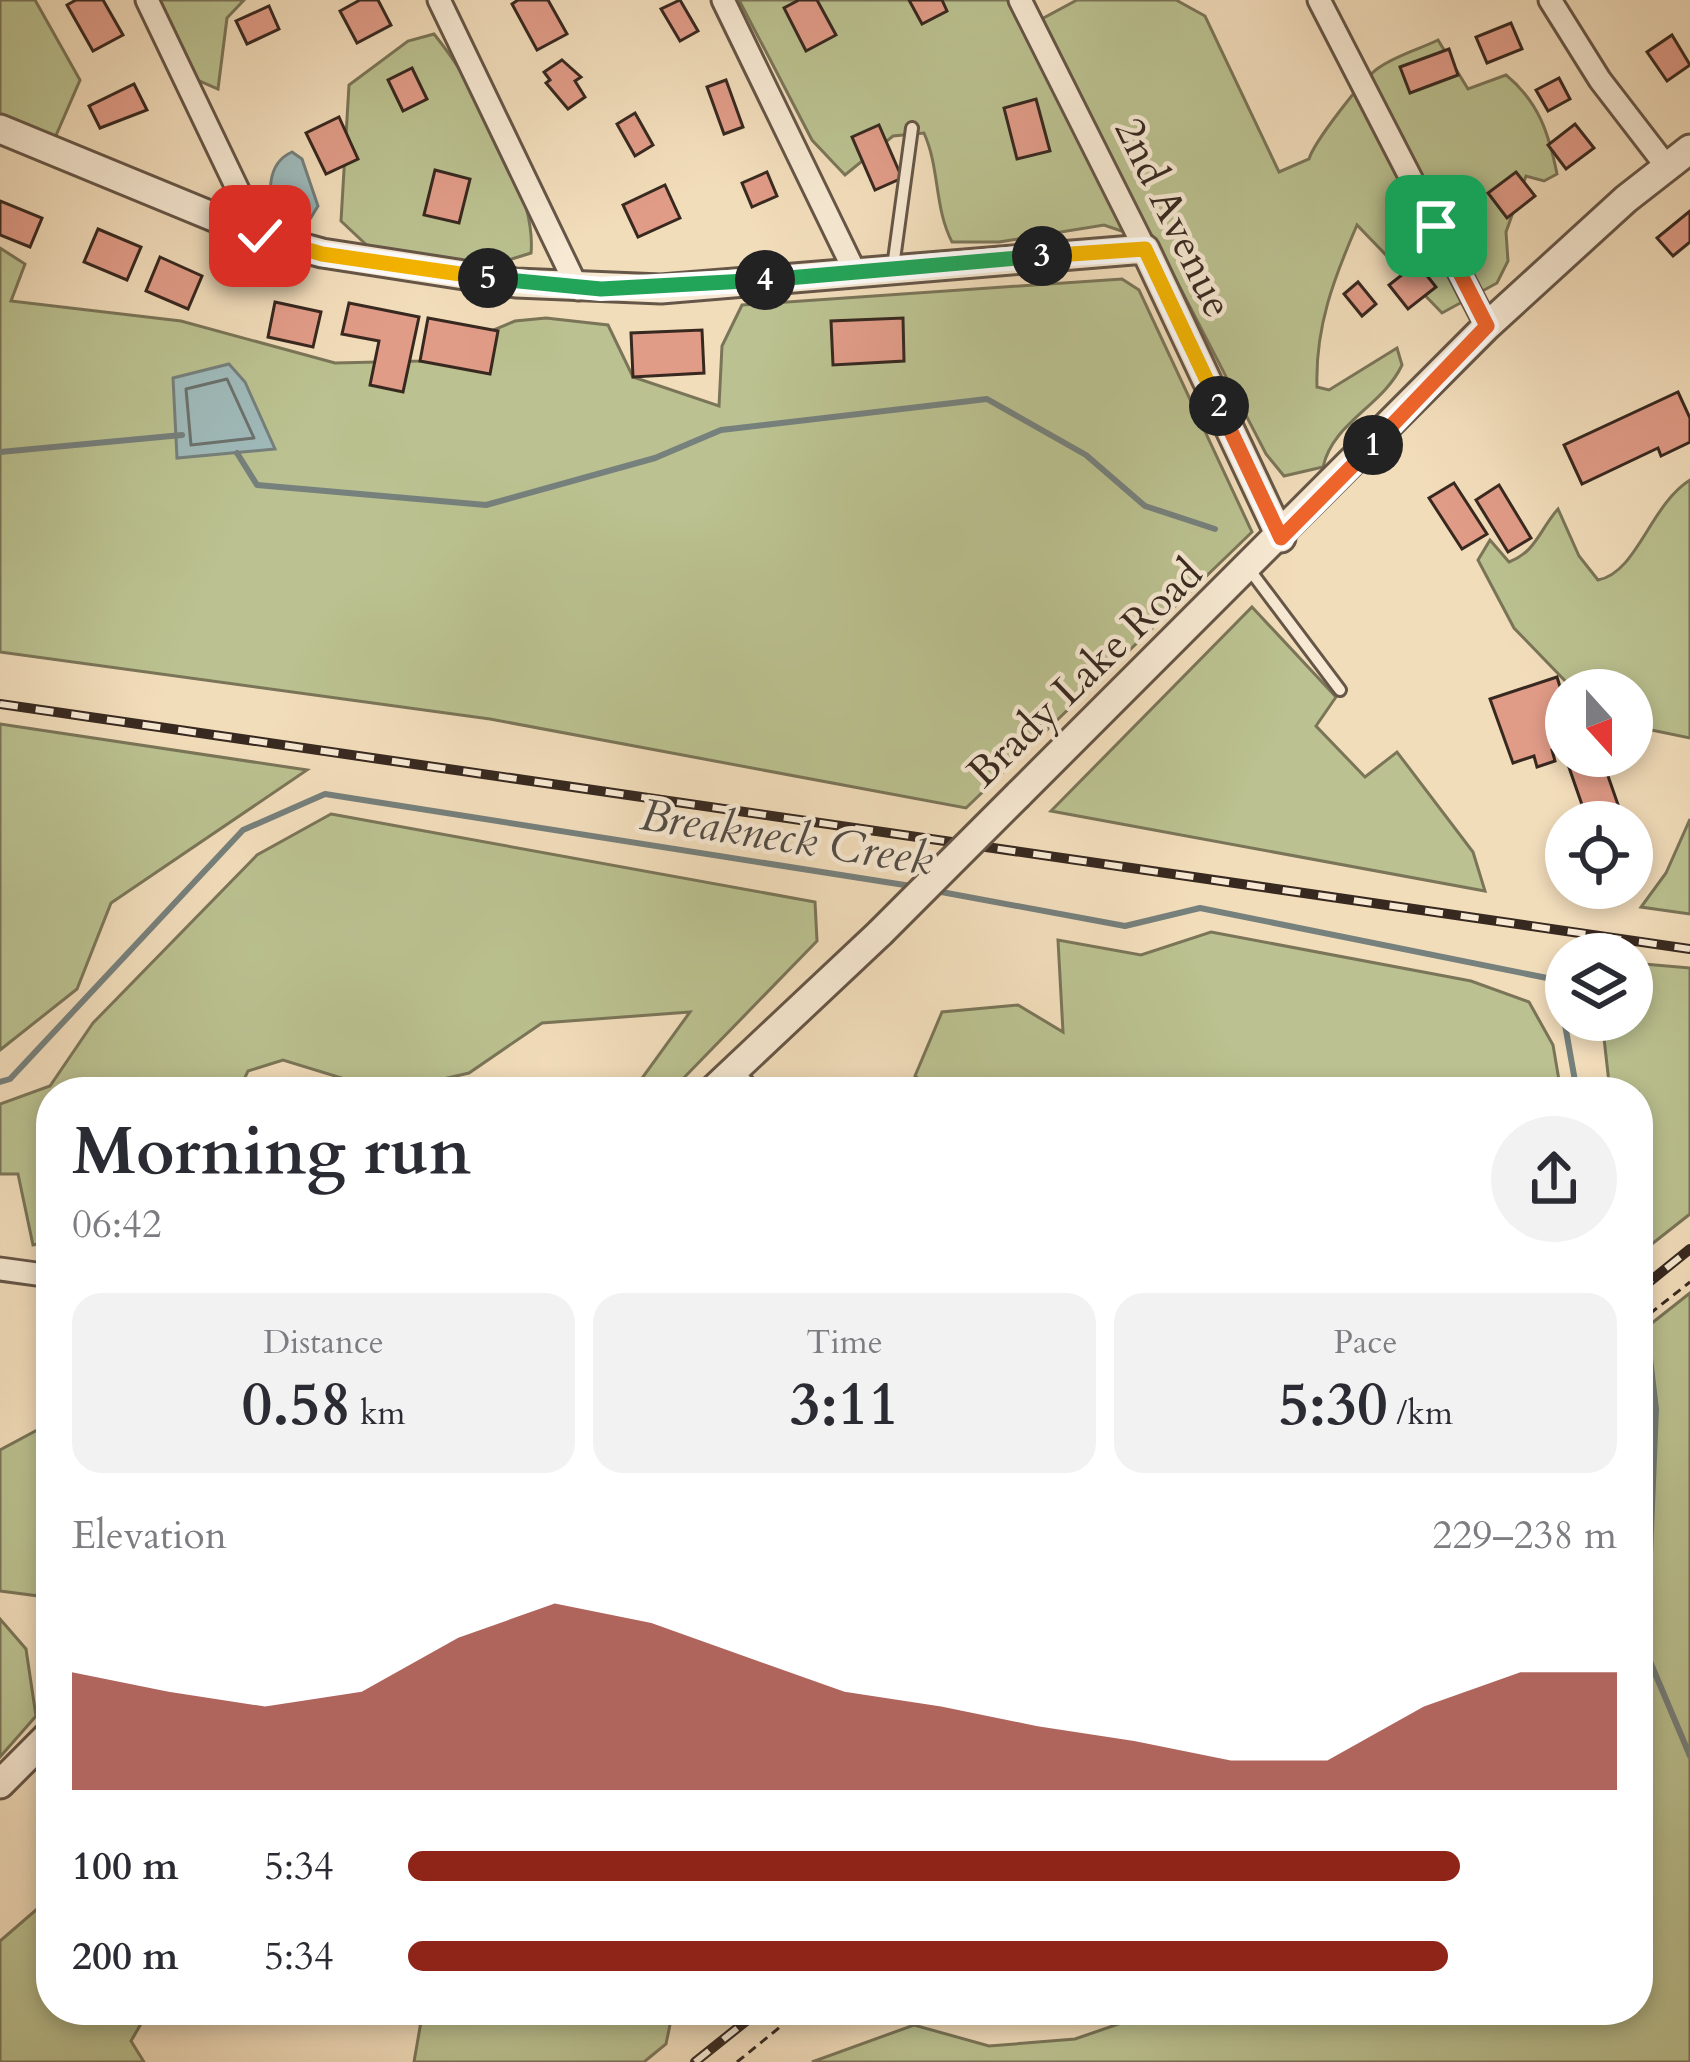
<!DOCTYPE html>
<html lang="en">
<head>
<meta charset="utf-8">
<style>
  :root { --surface:#fff; --page:#f2f2f3; --text:#2b2b33; --muted:#7c7c81; --accent:#8f2418 }
  body { margin:0; font-family:Cardo,serif; background:var(--page); color:var(--text); height:100vh; display:flex; flex-direction:column; font-size:45px; white-space:nowrap }
  * { box-sizing:border-box; margin:0 }
  p { font-size:39px; color:var(--muted) }
  .icon { flex:none; width:66px; height:66px; fill:none; stroke:currentColor; stroke-width:2; stroke-linecap:round; stroke-linejoin:round }
  .map { position:relative; flex:1; overflow:hidden }
  .details { position:absolute; left:36px; top:1077px; width:1617px; height:948px; display:flex; flex-direction:column; background:var(--surface); border-radius:48px; box-shadow:0 6px 18px #0003 }
  .details>* { flex:none }
  .needle { width:78px; rotate:159deg }
  .controls { position:absolute; left:1545px; top:669px; display:grid; gap:24px }
  .controls a { display:grid; place-items:center; width:108px; height:108px; border-radius:50%; background:var(--surface); box-shadow:0 6px 18px #0003; font-size:60px }
  .pin { position:absolute; display:grid; place-items:center; width:102px; height:102px; color:#fff; margin:-51px; border-radius:24px; box-shadow:0 6px 18px #0006 }
  .km { position:absolute; width:60px; height:60px; margin:-30px; border-radius:50%; background:#222; color:#fff; font-size:33px; line-height:60px; text-align:center }
  .round { display:grid; place-items:center; flex:none; width:126px; height:126px; border-radius:63px; background:var(--page) }
  .headline { display:flex; align-items:center; justify-content:space-between; height:204px; padding:0 36px }
  h1 { font-size:66px; font-weight:800; line-height:90px }
  .figures { display:grid; grid-template-columns:repeat(3,1fr); gap:18px; height:204px; padding:12px 36px }
  .figures div { display:grid; align-content:center; border-radius:30px; background:var(--page); text-align:center }
  .figures b { font-size:60px; font-weight:800 }
  .figures small { font-size:33px; font-weight:400 }
  .figures p { font-size:33px }
  .chart { height:336px; padding:24px 36px }
  .chart p { display:flex; justify-content:space-between }
  .chart svg { width:100%; height:216px; margin-top:12px; fill:var(--accent); opacity:.7 }
  ul { padding:0 36px; list-style:none; font-size:39px }
  li { display:grid; grid-template-columns:192px 144px 1fr; align-items:center; height:90px }
  li i { height:30px; border-radius:15px; background:var(--accent) }
  .map>svg:first-child { display:block }
</style>
</head>
<body>
<div class="map">
<svg width="1690" height="2062" viewBox="0 0 1690 2062">
  <rect width="100%" height="100%" fill="#f2ddbb"/>
  <filter id="stains"><feTurbulence type="fractalNoise" baseFrequency=".00167" numOctaves="4"/><feColorMatrix values="0 0 0 0 .2 0 0 0 0 .09 0 0 0 0 .02 0 0 0 .5 -.17"/></filter>
  <radialGradient id="worn" r=".72"><stop offset=".6" stop-color="#630" stop-opacity="0"/><stop offset="1" stop-color="#630" stop-opacity=".3"/></radialGradient>
  <g fill="#bbc190" stroke="#7a7558" stroke-width="3">
    <polygon points="0,0 35,0 80,80 54,140 0,117"/>
    <polygon points="155,0 244,0 227,18 218,89 193,78"/>
    <path d="M739,0H1008L1023,29L1077,0H1176L1205,16L1279,172L1309,159C1314,142 1362,80 1377,69C1394,56 1420,49 1438,40L1468,89L1506,75C1539,102 1549,134 1557,174L1544,181L1526,176L1506,232L1508,261L1497,283L1442,313L1357,225C1334,278 1315,327 1317,387L1329,390L1397,348L1402,365C1383,406 1333,422 1323,467L1284,476L1266,454L1157,243L1104,225L999,242H952C934,207 940,169 924,133L893,136L845,175L812,140Z"/>
    <path d="M434,34C473,82 537,192 531,253L476,270L373,251L341,221L349,85L408,41Z"/>
    <polygon points="0,248 25,264 11,301 181,321 335,363 420,361 515,321 546,318 608,325 633,377 719,406 722,346 742,305 1122,279 1139,290 1252,532 966,808 490,719 0,652"/>
    <path d="M1690,480V738L1632,726V690H1574L1514,628L1478,560L1490,540L1509,562C1536,552 1540,529 1558,509L1579,556L1598,580C1637,573 1650,505 1690,480Z"/>
    <polygon points="1252,607 1336,697 1316,726 1365,777 1397,752 1473,852 1485,891 1051,811"/>
    <polygon points="0,724 307,770 111,903 77,989 0,1050"/>
    <polygon points="331,814 815,902 817,941 670,1092 632,1092 690,1012 542,1023 469,1073 387,1092 283,1060 248,1071 238,1092 51,1092 51,1241 33,1245 18,1174 0,1174 0,1104 50,1086 93,1023 257,855"/>
    <polygon points="1690,819 1690,914 1641,907 1666,873"/>
    <polygon points="1211,932 1471,981 1529,1002 1553,1045 1561,1092 936,1092 915,1076 942,1012 1018,1005 1063,1032 1058,940 1141,955"/>
    <polygon points="1632,963 1690,968 1690,1214 1638,1255 1638,1092 1610,1092 1602,1020 1632,1020"/>
    <polygon points="1690,1293 1690,2062 812,2062 914,2025 989,2046 1075,2039 1159,2010 1638,2010 1638,1334"/>
    <polygon points="43,1427 51,1432 51,1571 39,1596 0,1591 0,1450"/>
    <polygon points="0,1619 26,1649 36,1716 0,1757"/>
    <polygon points="51,1897 51,2010 149,2010 131,2041 144,2062 0,2062 0,1941"/>
    <polygon points="423,2010 673,2010 666,2044 644,2062 414,2062"/>
  </g>
  <g fill="#9fbaba" stroke="#76807c" stroke-width="3">
    <path d="M292,152L302,159L318,206L310,219L280,218C265,198 267,163 292,152Z"/>
    <polygon points="229,364 245,382 275,449 177,458 173,378"/>
  </g>
  <g fill="none" stroke-linecap="round" stroke-linejoin="round">
    <polygon stroke="#6c726d" stroke-width="3" points="227,379 254,438 191,445 186,389"/>
    <g stroke="#76807c" stroke-width="6">
      <polyline points="0,452 182,435"/>
      <polyline points="237,453 257,485 486,505 655,458 721,430 987,399 1086,455 1145,506 1215,529"/>
      <polyline points="936,891 1125,926 1200,908 1557,980 1577,1092"/>
      <polyline points="0,1082 10,1079 243,830 325,794 911,886"/>
      <polyline points="1638,1322 1648,1341 1656,1409 1646,1652 1690,1756"/>
    </g>
  </g>
  <g fill="#e19c88" stroke="#382920" stroke-width="3">
    <polygon points="76,0 103,0 123,35 93,51 67,5"/>
    <polygon points="360,0 378,0 391,25 357,43 340,11"/>
    <polygon points="518,0 548,0 567,34 537,50 512,4"/>
    <polygon points="680,0 698,31 680,41 661,9"/>
    <polygon points="799,0 817,0 836,35 806,51 784,8"/>
    <polygon points="909,0 942,0 947,11 922,24"/>
    <polygon points="269,6 279,29 247,44 236,21"/>
    <polygon points="1511,23 1522,49 1487,63 1476,37"/>
    <polygon points="1672,35 1690,65 1667,81 1647,52"/>
    <polygon points="1449,49 1458,75 1410,93 1400,67"/>
    <polygon points="562,60 581,77 575,81 585,97 568,109 546,83 550,80 544,72"/>
    <polygon points="412,68 427,99 403,111 388,80"/>
    <polygon points="1559,78 1570,99 1548,111 1536,90"/>
    <polygon points="726,80 743,127 724,134 707,87"/>
    <polygon points="134,84 147,110 100,128 89,106"/>
    <polygon points="1036,99 1050,151 1017,159 1004,108"/>
    <polygon points="635,113 653,145 635,156 617,124"/>
    <polygon points="339,117 358,159 326,174 306,133"/>
    <polygon points="1575,124 1594,148 1566,169 1548,145"/>
    <polygon points="879,125 902,178 875,190 852,137"/>
    <polygon points="435,170 470,179 459,223 424,215"/>
    <polygon points="767,172 777,196 752,207 742,183"/>
    <polygon points="1516,172 1535,196 1507,218 1488,193"/>
    <polygon points="665,185 680,218 638,237 623,205"/>
    <polygon points="0,201 42,218 30,247 0,235"/>
    <polygon points="1690,211 1690,242 1673,256 1657,238"/>
    <polygon points="98,229 141,247 127,280 84,262"/>
    <polygon points="160,257 202,276 188,309 146,291"/>
    <polygon points="1417,263 1436,287 1408,309 1389,285"/>
    <polygon points="1358,282 1376,304 1362,316 1344,294"/>
    <polygon points="275,302 321,312 313,347 268,337"/>
    <polygon points="349,303 419,317 403,392 370,385 379,341 342,334"/>
    <polygon points="428,318 498,331 490,374 420,361"/>
    <polygon points="903,318 904,361 833,365 831,321"/>
    <polygon points="702,330 704,373 633,377 631,333"/>
    <polygon points="1678,392 1690,418 1690,442 1661,456 1658,448 1582,484 1564,445"/>
    <polygon points="1454,483 1487,534 1462,549 1429,498"/>
    <polygon points="1499,485 1531,538 1508,552 1476,500"/>
    <polygon points="1557,677 1566,706 1566,745 1552,750 1555,761 1537,767 1534,756 1513,763 1490,699"/>
    <polygon points="1565,756 1601,756 1622,816 1588,822"/>
  </g>
  <g fill="none" stroke-linecap="round" stroke-linejoin="round">
    <defs>
      <g id="service">
        <polyline points="893,267 912,128"/>
        <polyline points="1249,569 1340,690"/>
        <polyline points="738,1072 758,1092"/>
      </g>
      <g id="minor">
        <polyline points="147,0 260,236"/>
        <polyline points="439,0 578,289"/>
        <polyline points="723,0 854,270"/>
        <polyline points="1020,0 1145,249"/>
        <polyline points="1319,0 1487,326"/>
        <polyline points="1550,0 1600,80 1667,167"/>
        <polyline points="0,1269 51,1276"/>
      </g>
      <g id="tertiary">
        <polyline points="0,129 260,236 322,253 516,283 661,289 1145,249 1281,538"/>
        <polyline points="1018,795 1487,326 1626,199 1690,149"/>
        <polyline points="711,1092 880,933"/>
        <polyline points="0,1784 51,1733"/>
      </g>
    </defs>
    <use href="#service" stroke="#665647" stroke-width="16"/>
    <use href="#minor" stroke="#665647" stroke-width="27"/>
    <use href="#tertiary" stroke="#665647" stroke-width="33"/>
    <g stroke="#382920" stroke-width="3" stroke-dasharray="9 6" stroke-linecap="butt">
      <polyline points="1638,1323 1690,1282"/>
      <polyline points="737,2062 801,2010"/>
    </g>
    <use href="#service" stroke="#f7e9d3" stroke-width="10"/>
    <use href="#minor" stroke="#f7e9d3" stroke-width="21"/>
    <use href="#tertiary" stroke="#f7e9d3" stroke-width="27"/>
    <defs>
      <g id="rail">
        <polyline points="0,704 1690,949"/>
        <polyline points="1638,1291 1690,1249"/>
        <polyline points="695,2062 760,2010"/>
      </g>
    </defs>
    <use href="#rail" stroke="#382920" stroke-width="10"/>
    <use href="#rail" stroke="#f7e9d3" stroke-width="6" stroke-dasharray="18" stroke-linecap="butt"/>
    <defs>
      <polyline id="tertiary-bridge" points="880,933 1018,795"/>
    </defs>
    <use href="#tertiary-bridge" stroke="#665647" stroke-width="33" stroke-linecap="butt"/>
    <use href="#tertiary-bridge" stroke="#f7e9d3" stroke-width="27"/>
  </g>
  <g fill="none" stroke-linecap="round" stroke-linejoin="round">
    <defs>
      <polyline id="split-1" points="1373,445 1487,326 1436,226"/>
      <polyline id="split-2" points="1219,406 1281,538 1373,445"/>
      <polyline id="split-3" points="1042,256 1145,249 1219,406"/>
      <polyline id="split-4" points="765,280 1042,256"/>
      <polyline id="split-5" points="488,278 601,289 765,280"/>
      <polyline id="split-6" points="260,236 322,254 488,278"/>
    </defs>
    <use href="#split-1" stroke="#fff" stroke-width="24"/>
    <use href="#split-2" stroke="#fff" stroke-width="24"/>
    <use href="#split-3" stroke="#fff" stroke-width="24"/>
    <use href="#split-4" stroke="#fff" stroke-width="24"/>
    <use href="#split-5" stroke="#fff" stroke-width="24"/>
    <use href="#split-6" stroke="#fff" stroke-width="24"/>
    <use href="#split-1" stroke="#f0652b" stroke-width="15"/>
    <use href="#split-2" stroke="#f0652b" stroke-width="15"/>
    <use href="#split-3" stroke="#f5b400" stroke-width="15"/>
    <use href="#split-4" stroke="#22a559" stroke-width="15"/>
    <use href="#split-5" stroke="#22a559" stroke-width="15"/>
    <use href="#split-6" stroke="#f5b400" stroke-width="15"/>
  </g>
  <g text-anchor="middle" stroke-width="9" stroke-linejoin="round" paint-order="stroke">
    <g font-size="42" fill="#382920" stroke="#f7e9d3">
      <text transform="translate(1175 217) rotate(64)" y="15">2nd Avenue</text>
      <text transform="translate(1084 672) rotate(-44)" y="15">Brady Lake Road</text>
    </g>
    <g font-size="45" font-style="italic" fill="#524d46" stroke="#f7e9d3">
      <text transform="translate(787 836) rotate(9)" y="16">Breakneck Creek</text>
    </g>
  </g>
  <rect width="100%" height="100%" filter="url(#stains)"/>
  <rect width="100%" height="100%" fill="url(#worn)"/>
</svg>
<div class="controls">
<a><svg class="needle" viewBox="-14 -14 28 28"><path d="M0-13l5 13h-10z" fill="#e53935"/><path d="M0 13l5-13h-10z" fill="#7c7c81"/></svg></a>
<a><svg class="icon" aria-label="locate" viewBox="0 0 24 24"><circle cx="12" cy="12" r="6"/><path d="M12 2v4M12 18v4M2 12h4M18 12h4"/></svg></a>
<a><svg class="icon" aria-label="layers" viewBox="0 0 24 24"><path d="M12 4l9 5-9 5-9-5zM3 14l9 5 9-5"/></svg></a>
</div>
<div class="pin" style="left:1436px;top:226px;background:#1e9e55"><svg class="icon" aria-label="arrive" viewBox="0 0 24 24"><path d="M6 21V4h12l-3 4 3 4H6"/></svg></div>
<div class="pin" style="left:260px;top:236px;background:#d93025"><svg class="icon" aria-label="check" viewBox="0 0 24 24"><path d="M5 12l5 5 9-10"/></svg></div>
<b class="km" style="left:1373px;top:445px">1</b>
<b class="km" style="left:1219px;top:406px">2</b>
<b class="km" style="left:1042px;top:256px">3</b>
<b class="km" style="left:765px;top:280px">4</b>
<b class="km" style="left:488px;top:278px">5</b>
<section class="details">
<div class="headline"><div><h1>Morning run</h1><p>06:42</p></div><a class="round"><svg class="icon" aria-label="share" viewBox="0 0 24 24"><path d="M12 15V3M7 8l5-5 5 5M5 13v7h14v-7"/></svg></a></div>
<div class="figures">
<div><p>Distance</p><b>0.58<small> km</small></b></div>
<div><p>Time</p><b>3:11</b></div>
<div><p>Pace</p><b>5:30<small> /km</small></b></div>
</div>
<div class="chart"><p><span>Elevation</span>229–238 m</p>
<svg viewBox="0 0 160 44" preserveAspectRatio="none"><path d="M0 44V20L10 24L20 27L30 24L40 13L50 6L60 10L70 17L80 24L90 27L100 31L110 34L120 38L130 38L140 27L150 20L160 20V44z"/></svg>
</div>
<ul>
<li><b>100 m</b>5:34<i style="width:87%"></i></li>
<li><b>200 m</b>5:34<i style="width:86%"></i></li>
</ul>
</section>
</div>
</body>
</html>
